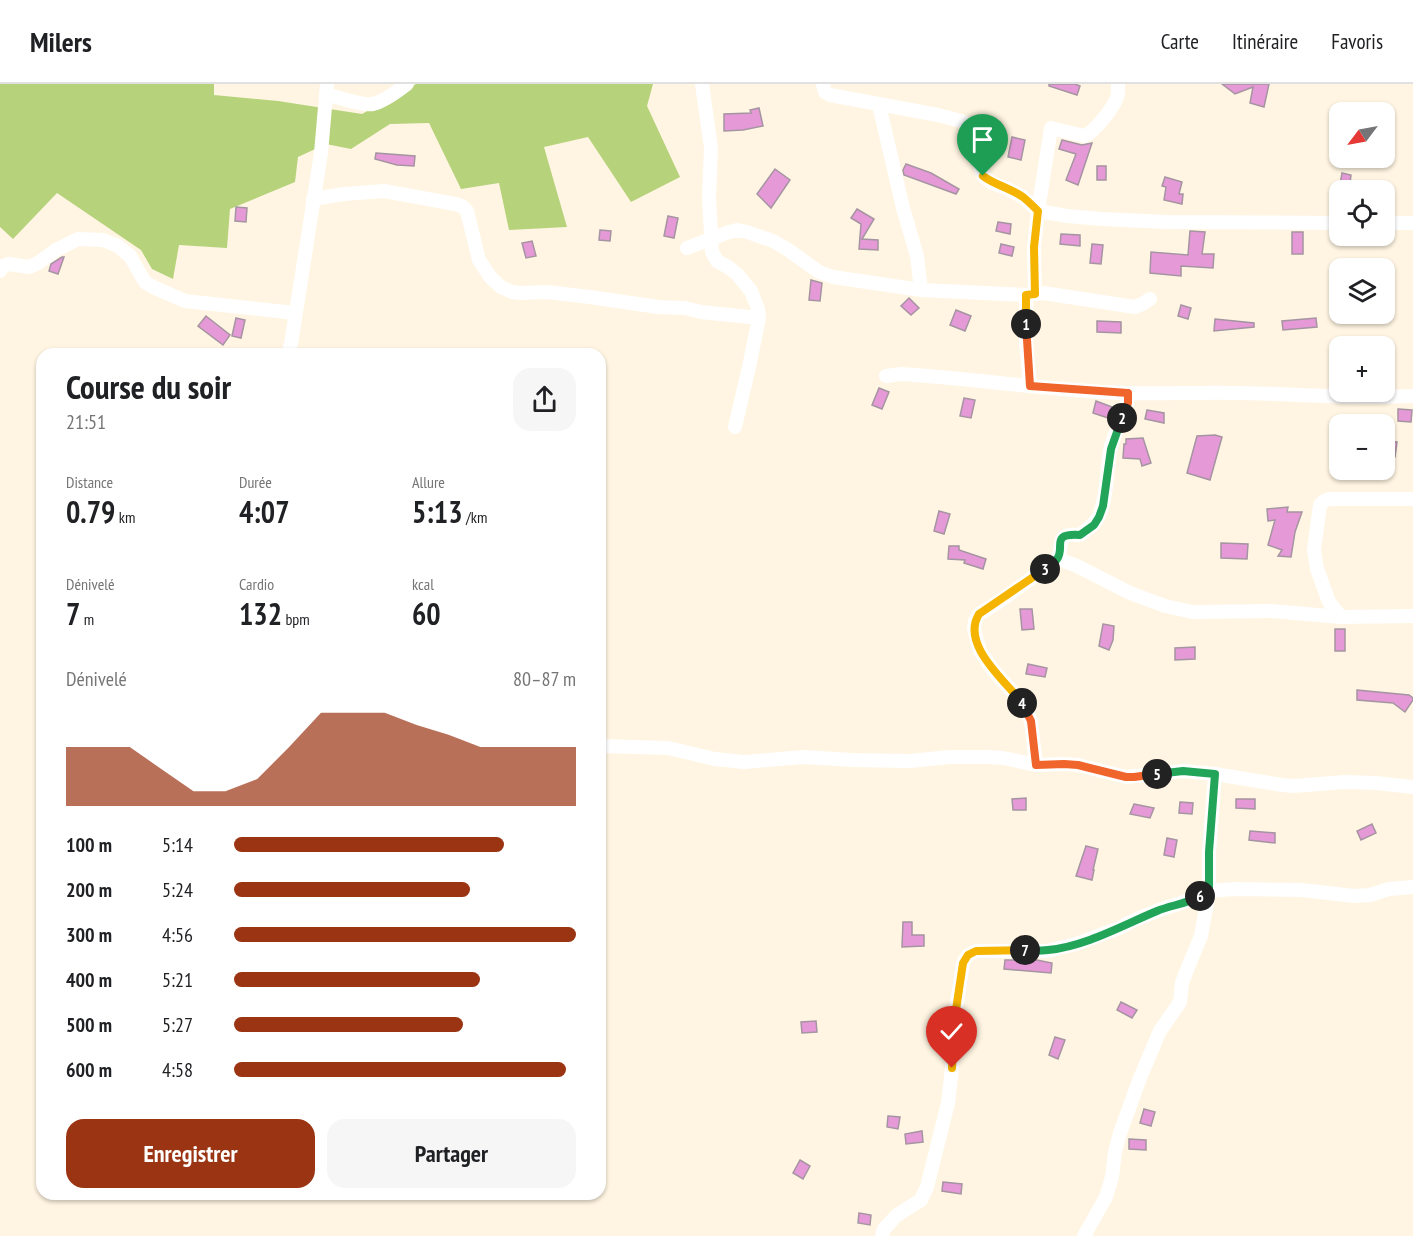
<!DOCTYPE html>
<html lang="fr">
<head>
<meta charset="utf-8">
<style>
  :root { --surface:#fff; --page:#f6f6f6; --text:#202124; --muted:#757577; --line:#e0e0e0; --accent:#9b3413 }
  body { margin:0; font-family:"PT Sans Narrow",sans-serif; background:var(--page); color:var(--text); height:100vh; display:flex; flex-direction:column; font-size:22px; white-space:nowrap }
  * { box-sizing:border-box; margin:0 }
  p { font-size:20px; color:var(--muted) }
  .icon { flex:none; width:33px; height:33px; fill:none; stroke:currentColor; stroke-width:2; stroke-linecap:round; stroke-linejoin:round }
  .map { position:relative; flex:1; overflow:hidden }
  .sheet { position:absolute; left:36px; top:264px; width:570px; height:852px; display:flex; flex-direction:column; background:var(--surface); border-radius:18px; box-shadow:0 2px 4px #0004 }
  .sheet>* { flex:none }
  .needle { width:39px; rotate:238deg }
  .tools { position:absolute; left:1329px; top:18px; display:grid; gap:12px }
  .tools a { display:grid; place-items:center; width:66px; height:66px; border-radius:12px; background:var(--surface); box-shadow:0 2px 4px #0004; font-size:30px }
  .pin { position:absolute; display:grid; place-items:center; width:51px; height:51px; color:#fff; margin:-62px -26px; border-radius:50% 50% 50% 0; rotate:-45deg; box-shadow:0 0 6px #0007 }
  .pin .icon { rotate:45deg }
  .km { position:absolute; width:30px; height:30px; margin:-15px; border-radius:50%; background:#222; color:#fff; font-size:16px; line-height:30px; text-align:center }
  .round { display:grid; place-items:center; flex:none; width:63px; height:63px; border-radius:18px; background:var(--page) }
  .overview { display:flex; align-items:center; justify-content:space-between; height:102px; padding:0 30px }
  h1 { font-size:33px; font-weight:700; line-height:45px }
  .figures { display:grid; grid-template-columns:repeat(3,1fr); gap:9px; height:102px; padding:6px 30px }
  .figures div { display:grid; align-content:center }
  .figures b { font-size:30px; font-weight:700 }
  .figures small { font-size:16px; font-weight:400 }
  .figures p { font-size:16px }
  .chart { height:168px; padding:12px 30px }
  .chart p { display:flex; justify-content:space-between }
  .chart svg { width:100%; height:108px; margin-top:6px; fill:var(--accent); opacity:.7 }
  .primary-button { display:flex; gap:12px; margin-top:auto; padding:12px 30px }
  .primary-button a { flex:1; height:69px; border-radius:18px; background:var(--accent); color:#fff; font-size:24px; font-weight:700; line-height:69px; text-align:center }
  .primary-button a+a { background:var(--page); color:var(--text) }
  ul { padding:0 30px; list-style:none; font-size:20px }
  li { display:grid; grid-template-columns:96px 72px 1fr; align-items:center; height:45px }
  li i { height:15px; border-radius:8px; background:var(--accent) }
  header { display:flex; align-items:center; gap:36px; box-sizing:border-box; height:84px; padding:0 30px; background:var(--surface); border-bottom:2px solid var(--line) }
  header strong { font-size:28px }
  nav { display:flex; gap:33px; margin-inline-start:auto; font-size:21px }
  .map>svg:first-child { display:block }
</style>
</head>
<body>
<header>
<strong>Milers</strong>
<nav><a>Carte</a><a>Itinéraire</a><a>Favoris</a></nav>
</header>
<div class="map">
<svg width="1413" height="1152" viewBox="0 0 1413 1152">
  <rect width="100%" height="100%" fill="#fff5e2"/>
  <polygon fill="#b6d27b" points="0,0 214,0 214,11 278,17 362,30 416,0 653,0 647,22 680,93 631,118 588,53 544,63 567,143 509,146 499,99 461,105 429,39 390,40 351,65 326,60 298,73 295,98 230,125 227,164 179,161 173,195 152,185 141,166 57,109 13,155 0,143"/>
  <g fill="#e59ad7" stroke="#a594a1" stroke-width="1.5">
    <polygon points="1049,0 1075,0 1080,2 1077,11 1049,2"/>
    <polygon points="1222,0 1269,0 1264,23 1250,19 1253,3 1235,10"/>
    <polygon points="759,24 763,42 743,46 724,47 724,30 751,29 750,26"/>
    <polygon points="1012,53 1025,56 1021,76 1008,73"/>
    <polygon points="1062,56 1082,61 1092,59 1078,101 1066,96 1076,70 1059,65"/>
    <polygon points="376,69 415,72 414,82 397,81 375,75"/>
    <polygon points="906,80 931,89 959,105 956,110 904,91 903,86"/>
    <rect x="1097" y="82" width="9" height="14"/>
    <polygon points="775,85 790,96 771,124 757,110"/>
    <polygon points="1342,89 1351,91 1349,106 1339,106"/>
    <polygon points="1165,93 1182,98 1179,110 1183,110 1182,120 1164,116 1166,103 1162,102"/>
    <polygon points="236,123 247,124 246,138 235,137"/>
    <polygon points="857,125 874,135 862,155 878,156 878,166 859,165 861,140 851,134"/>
    <polygon points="668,132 678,134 674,154 664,152"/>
    <polygon points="998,138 1011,140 1010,150 996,147"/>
    <polygon points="600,146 611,147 610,157 599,156"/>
    <polygon points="1190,147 1205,148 1202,170 1214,170 1213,184 1181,182 1181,192 1150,189 1151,168 1188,171"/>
    <rect x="1292" y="148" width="11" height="22"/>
    <polygon points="1061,150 1080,151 1080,162 1060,160"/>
    <polygon points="532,157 536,172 526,174 522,159"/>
    <polygon points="1001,160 1014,163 1012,172 999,169"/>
    <polygon points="1092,160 1103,161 1101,180 1090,179"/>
    <polygon points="62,173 64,173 58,190 49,187 51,180"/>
    <polygon points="811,196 822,199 820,217 809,216"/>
    <polygon points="909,214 919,224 911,231 901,222"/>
    <polygon points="1181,221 1191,224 1188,235 1178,232"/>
    <polygon points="956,226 971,232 965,247 950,241"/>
    <polygon points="206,232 230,251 223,261 198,242"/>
    <polygon points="236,234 245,236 241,254 232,252"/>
    <polygon points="1316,234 1317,243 1283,246 1282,237"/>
    <polygon points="1215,235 1254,239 1254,243 1214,247"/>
    <polygon points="1097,237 1121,238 1121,249 1097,248"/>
    <polygon points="879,304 889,308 882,325 872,321"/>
    <polygon points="964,314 975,316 971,334 960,332"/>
    <polygon points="1096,317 1112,323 1108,334 1093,329"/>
    <polygon points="1398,325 1412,326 1411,338 1398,337"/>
    <polygon points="1147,326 1164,329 1164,339 1145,335"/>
    <polygon points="1215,351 1222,353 1210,396 1187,389 1197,352"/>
    <polygon points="1143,354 1151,379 1142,382 1140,375 1123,374 1124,360 1126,360 1126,355"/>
    <polygon points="1384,357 1397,358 1395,373 1384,372"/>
    <polygon points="1288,423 1287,428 1302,428 1295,448 1291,473 1278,472 1282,466 1268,461 1275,436 1268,437 1267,425"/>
    <polygon points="939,427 950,430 944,450 934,447"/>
    <polygon points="1221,459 1248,460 1247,475 1221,474"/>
    <polygon points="949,462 959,462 959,466 986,475 983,485 964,479 965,476 948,475"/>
    <polygon points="1020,525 1032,525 1034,545 1022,546"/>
    <polygon points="1103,540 1114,542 1113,556 1109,566 1099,562"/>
    <rect x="1335" y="545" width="10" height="22"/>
    <polygon points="1195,563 1195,575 1175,576 1175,564"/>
    <polygon points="1028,580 1047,584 1045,593 1026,590"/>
    <polygon points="1357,606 1409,611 1413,614 1413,616 1405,628 1393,619 1357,616"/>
    <polygon points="1026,714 1026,726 1013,726 1012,715"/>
    <polygon points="1236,715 1255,715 1255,725 1236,724"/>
    <polygon points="1180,718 1193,719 1192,730 1179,729"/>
    <polygon points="1134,720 1154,724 1150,734 1130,730"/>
    <polygon points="1372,740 1376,749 1361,756 1357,747"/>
    <polygon points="1250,747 1275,749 1275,759 1249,756"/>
    <polygon points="1167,754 1177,756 1174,773 1164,771"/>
    <polygon points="1086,762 1098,765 1093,786 1094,786 1092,796 1076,792"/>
    <polygon points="903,838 912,838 912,851 924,851 924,862 902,863"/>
    <polygon points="1005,876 1037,876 1052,879 1051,889 1004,885"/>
    <polygon points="1121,918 1137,926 1132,934 1117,926"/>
    <polygon points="816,937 817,948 802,949 801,938"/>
    <polygon points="1055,953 1065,956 1058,975 1049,971"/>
    <polygon points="1144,1025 1155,1028 1151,1042 1140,1039"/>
    <polygon points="888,1032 900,1033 898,1045 887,1043"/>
    <polygon points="922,1047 923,1058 906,1060 905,1050"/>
    <polygon points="1129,1055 1146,1056 1146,1066 1129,1065"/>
    <polygon points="800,1076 810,1082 803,1095 793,1089"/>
    <polygon points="943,1098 962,1100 961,1110 942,1107"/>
    <polygon points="859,1129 871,1131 870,1141 858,1139"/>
  </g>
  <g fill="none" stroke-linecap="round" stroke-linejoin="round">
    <g stroke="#fff" stroke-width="14">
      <polyline points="702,0 711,64 709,114 712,168 717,177 728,183 737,190 751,207 758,225 759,234 749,283 735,343"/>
      <polyline points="823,0 825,8 830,11 938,31 961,37 969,41 975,50 978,76 983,92 992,99 1006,104 1023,113 1038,127 1067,132 1102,135 1167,138 1340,139"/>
      <path d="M326,10C338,13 361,22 373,20C385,17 398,7 407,0"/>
      <polyline points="879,21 903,124 917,172 921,206"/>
      <polyline points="313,115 344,110 384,107 455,120 462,122 467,127 479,176 491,194 501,203 512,208 521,209 546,208 590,213 658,223 685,224 701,228 759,234"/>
      <polyline points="1384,139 1413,139"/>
      <polyline points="687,164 729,148 737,146 747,148 773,157 787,165 819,188 833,193 921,206 1026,211 1043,209 1135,223 1142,220 1150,215"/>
      <polyline points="0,187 3,182 9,180 29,183 38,179 56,166 78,155 103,156 118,162 130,172 145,198 153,203 185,217 295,229"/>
      <path d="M1035,210L1034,163L1038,127L1051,44L1084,52C1095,48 1116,21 1118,10C1118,7 1118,3 1118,0"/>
      <polyline points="1026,211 1026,259 1030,301"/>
      <polyline points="288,270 291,260 321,69 327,0"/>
      <path d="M886,292L902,290L914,291C985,296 1056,307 1127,309C1165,310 1203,308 1241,309C1298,310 1355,315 1413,312"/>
      <polyline points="1058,475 1077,482 1130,509 1165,522 1193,528 1271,527 1341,533 1413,532"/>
      <polyline points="1341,533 1329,518 1317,485 1314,466 1320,421 1324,417 1329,415 1413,415"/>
      <polyline points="600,662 668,664 715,675 744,678 804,673 852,676 910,677 949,673 987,673 1003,674 1036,681 1064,680 1078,681 1126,693 1183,687 1215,690 1282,701 1294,702 1345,698 1376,699 1413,703"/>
      <path d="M1036,681L1031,637L1026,626L1020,616L993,586L980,567L974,545L975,537L979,530L997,519L1058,475C1064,459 1054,449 1080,451C1088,445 1095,440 1099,432C1108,412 1106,384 1111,362C1116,344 1128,328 1128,309"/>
      <polyline points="882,1152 884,1145 897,1131 921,1116 927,1103 948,1019 952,984 954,939 963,879 968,871 976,867 1047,867 1076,860 1122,843 1130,838 1159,826 1197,814 1209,807 1234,805 1301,806 1354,812 1370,811 1389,805 1413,803"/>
      <polyline points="1084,1152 1106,1113 1112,1093 1115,1068 1120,1049 1140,994 1160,947 1180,918 1182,899 1186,888 1201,852 1209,807 1209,769 1215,690"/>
    </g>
  </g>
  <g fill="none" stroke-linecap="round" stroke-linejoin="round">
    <defs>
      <path id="split-1" d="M983,92C995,101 1010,104 1023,113C1028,117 1033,122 1038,127L1034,163L1035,210L1026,211V240"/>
      <polyline id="split-2" points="1026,240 1030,302 1128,309 1128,319 1122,334"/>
      <path id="split-3" d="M1045,485C1049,482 1054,479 1057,475C1066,463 1049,449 1080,451L1094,441L1099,433L1103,422L1111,365L1122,334"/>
      <path id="split-4" d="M1022,619C1006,597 960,561 979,530L1045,485"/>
      <polyline id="split-5" points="1022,619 1031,637 1036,681 1064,680 1078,681 1126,693 1134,693 1157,690"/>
      <polyline id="split-6" points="1157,690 1183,687 1215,690 1209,768 1209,807 1200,812"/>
      <path id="split-7" d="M1025,866C1032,867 1040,867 1048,866C1086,862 1121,842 1157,827C1171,821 1187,820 1200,812"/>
      <polyline id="split-8" points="952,984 954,939 963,879 968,871 976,867 1025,866"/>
    </defs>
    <use href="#split-1" stroke="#fff" stroke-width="12"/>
    <use href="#split-2" stroke="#fff" stroke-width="12"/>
    <use href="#split-3" stroke="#fff" stroke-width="12"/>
    <use href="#split-4" stroke="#fff" stroke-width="12"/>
    <use href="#split-5" stroke="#fff" stroke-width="12"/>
    <use href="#split-6" stroke="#fff" stroke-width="12"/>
    <use href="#split-7" stroke="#fff" stroke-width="12"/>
    <use href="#split-8" stroke="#fff" stroke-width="12"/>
    <use href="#split-1" stroke="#f5b400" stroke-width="8"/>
    <use href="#split-2" stroke="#f0652b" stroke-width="8"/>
    <use href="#split-3" stroke="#22a559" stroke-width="8"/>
    <use href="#split-4" stroke="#f5b400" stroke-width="8"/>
    <use href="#split-5" stroke="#f0652b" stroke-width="8"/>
    <use href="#split-6" stroke="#22a559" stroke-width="8"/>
    <use href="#split-7" stroke="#22a559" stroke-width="8"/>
    <use href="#split-8" stroke="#f5b400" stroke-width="8"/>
  </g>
</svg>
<div class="tools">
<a><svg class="needle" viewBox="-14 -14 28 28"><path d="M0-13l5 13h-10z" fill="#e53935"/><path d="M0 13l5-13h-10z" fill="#757577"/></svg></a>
<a><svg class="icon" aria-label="locate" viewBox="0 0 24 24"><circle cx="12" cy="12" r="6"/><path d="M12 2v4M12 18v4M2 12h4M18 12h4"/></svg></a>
<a><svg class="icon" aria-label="layers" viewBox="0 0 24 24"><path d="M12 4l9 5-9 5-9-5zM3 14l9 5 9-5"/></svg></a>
<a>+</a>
<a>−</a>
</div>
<div class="pin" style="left:983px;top:92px;background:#1e9e55"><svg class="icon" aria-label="arrive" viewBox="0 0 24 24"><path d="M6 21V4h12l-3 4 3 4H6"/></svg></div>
<div class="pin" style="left:952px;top:984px;background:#d93025"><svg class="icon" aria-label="check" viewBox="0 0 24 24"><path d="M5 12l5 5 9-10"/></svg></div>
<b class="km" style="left:1026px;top:240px">1</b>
<b class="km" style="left:1122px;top:334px">2</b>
<b class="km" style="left:1045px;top:485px">3</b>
<b class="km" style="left:1022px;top:619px">4</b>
<b class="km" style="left:1157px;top:690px">5</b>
<b class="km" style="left:1200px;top:812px">6</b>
<b class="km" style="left:1025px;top:866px">7</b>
<section class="sheet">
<div class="overview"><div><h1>Course du soir</h1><p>21:51</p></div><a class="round"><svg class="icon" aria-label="share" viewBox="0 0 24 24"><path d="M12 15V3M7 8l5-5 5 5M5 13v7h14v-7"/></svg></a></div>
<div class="figures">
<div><p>Distance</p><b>0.79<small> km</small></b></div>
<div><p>Durée</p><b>4:07</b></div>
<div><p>Allure</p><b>5:13<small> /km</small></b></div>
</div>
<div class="figures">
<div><p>Dénivelé</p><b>7<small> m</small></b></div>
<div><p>Cardio</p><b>132<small> bpm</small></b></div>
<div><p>kcal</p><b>60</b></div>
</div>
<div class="chart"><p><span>Dénivelé</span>80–87 m</p>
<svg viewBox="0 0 160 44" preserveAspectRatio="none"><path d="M0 44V20L10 20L20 20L30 29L40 38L50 38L60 33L70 20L80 6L90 6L100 6L110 11L120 15L130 20L140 20L150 20L160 20V44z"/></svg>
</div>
<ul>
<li><b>100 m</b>5:14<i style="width:79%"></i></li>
<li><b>200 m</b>5:24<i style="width:69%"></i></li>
<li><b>300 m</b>4:56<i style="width:100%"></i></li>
<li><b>400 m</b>5:21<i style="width:72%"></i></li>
<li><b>500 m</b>5:27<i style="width:67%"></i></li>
<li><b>600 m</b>4:58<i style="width:97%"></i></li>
</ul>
<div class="primary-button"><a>Enregistrer</a><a>Partager</a></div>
</section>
</div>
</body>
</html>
